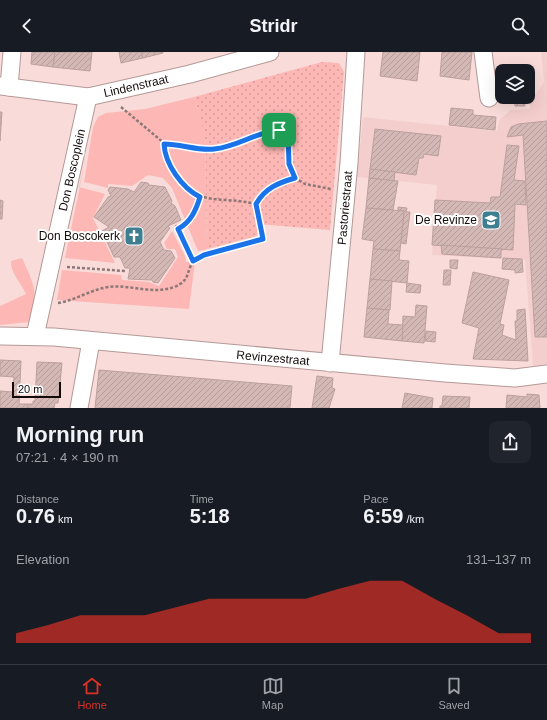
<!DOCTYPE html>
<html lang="en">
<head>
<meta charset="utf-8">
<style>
  :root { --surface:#171b24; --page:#20242c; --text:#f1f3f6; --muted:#9ea1a6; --line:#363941; --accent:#d93025 }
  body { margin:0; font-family:Helvetica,sans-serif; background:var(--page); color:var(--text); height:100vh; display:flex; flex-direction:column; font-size:15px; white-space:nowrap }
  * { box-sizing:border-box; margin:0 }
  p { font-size:13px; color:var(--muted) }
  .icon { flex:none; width:22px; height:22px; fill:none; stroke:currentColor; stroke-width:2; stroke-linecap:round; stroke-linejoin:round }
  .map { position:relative; height:356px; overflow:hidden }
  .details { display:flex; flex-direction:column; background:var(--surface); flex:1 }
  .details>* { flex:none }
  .controls { position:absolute; left:495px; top:12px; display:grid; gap:8px }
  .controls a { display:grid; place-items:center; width:40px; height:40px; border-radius:8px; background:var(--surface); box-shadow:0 4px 16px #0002; font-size:20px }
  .scale { position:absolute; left:12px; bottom:10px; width:49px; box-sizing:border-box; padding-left:4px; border:2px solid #130a0a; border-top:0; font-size:11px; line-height:14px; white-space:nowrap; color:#130a0a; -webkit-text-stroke:3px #fff; paint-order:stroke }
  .pin { position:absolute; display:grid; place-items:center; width:34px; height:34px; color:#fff; margin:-17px; border-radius:8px; box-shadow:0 2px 6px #0006 }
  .round { display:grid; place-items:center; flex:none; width:42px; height:42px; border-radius:8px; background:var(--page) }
  .headline { display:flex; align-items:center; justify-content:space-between; height:68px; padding:0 16px }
  h1 { font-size:22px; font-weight:700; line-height:30px }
  .metrics { display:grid; grid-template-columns:repeat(3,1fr); gap:6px; height:68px; padding:4px 16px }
  .metrics div { display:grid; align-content:center }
  .metrics b { font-size:20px; font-weight:700 }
  .metrics small { font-size:11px; font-weight:400 }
  .metrics p { font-size:11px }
  .chart { height:112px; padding:8px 16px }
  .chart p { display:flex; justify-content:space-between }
  .chart svg { width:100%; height:72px; margin-top:4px; fill:var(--accent); opacity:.7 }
  header { display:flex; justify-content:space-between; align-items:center; height:52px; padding:0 16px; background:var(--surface); font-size:18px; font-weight:700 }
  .menu { display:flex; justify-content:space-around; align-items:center; height:56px; border-top:1px solid var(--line); background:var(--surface); font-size:11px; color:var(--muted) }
  .menu a { display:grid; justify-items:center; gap:2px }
  .menu .active { color:var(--accent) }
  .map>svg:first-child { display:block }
</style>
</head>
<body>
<header><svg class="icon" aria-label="back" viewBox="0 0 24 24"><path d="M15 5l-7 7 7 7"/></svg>Stridr<svg class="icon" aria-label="search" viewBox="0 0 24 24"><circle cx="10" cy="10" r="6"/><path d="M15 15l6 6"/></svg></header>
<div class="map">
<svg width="547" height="356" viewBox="0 0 547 356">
  <defs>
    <pattern id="park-dots" width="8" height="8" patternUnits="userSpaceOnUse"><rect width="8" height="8" fill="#fdb7b4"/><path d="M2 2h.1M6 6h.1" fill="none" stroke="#d89c99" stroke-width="1.8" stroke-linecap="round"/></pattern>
    <pattern id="building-hatch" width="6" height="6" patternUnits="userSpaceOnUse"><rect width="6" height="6" fill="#d4b8b6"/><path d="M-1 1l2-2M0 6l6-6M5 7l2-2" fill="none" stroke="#b59d9b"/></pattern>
  </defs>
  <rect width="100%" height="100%" fill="#f9dcda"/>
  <polygon fill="#f4cecc" points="541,0 547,0 547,312 533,314 525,208 432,203 437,133 357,125 363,65 497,79 499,68 511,58 530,57 530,51 544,30"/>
  <g fill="#fdb7b4">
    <polygon points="194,45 205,82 207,197 198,199 172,136 163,126 148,123 132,134 108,132 108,136 84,130 93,75 98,65 106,61 145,57"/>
    <polygon points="87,100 79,135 105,142 93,166 115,211 65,206"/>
    <polygon points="172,179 185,204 186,210 195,209 189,257 57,248 62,218 121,223 122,228 149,230 159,234 178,205 175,197 167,197 164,191"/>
    <path d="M22,206C34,233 39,240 30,270L0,273V254L26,242C21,231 10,220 11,209Z"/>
  </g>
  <polygon fill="url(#park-dots)" points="322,10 339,11 344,20 330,178 258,172 257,184 207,197 205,83 194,45"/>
  <g fill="url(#building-hatch)" stroke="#bba09e">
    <polygon points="32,0 55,0 53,15 31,12"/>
    <polygon points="55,0 92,0 90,19 53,15"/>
    <polygon points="119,0 141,0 143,6 121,11"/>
    <polygon points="141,0 163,0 163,1 143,6"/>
    <polygon points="383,0 420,0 417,29 380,24"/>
    <polygon points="442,0 472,0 469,28 440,24"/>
    <polygon points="514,45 524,45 525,54 515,54"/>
    <polygon points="451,56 473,58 473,63 496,65 495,78 449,73"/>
    <polygon points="0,60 2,60 0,89"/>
    <polygon points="547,69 547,285 535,285 523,83 507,85 511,75 518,72"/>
    <polygon points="375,77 441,84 438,104 424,102 423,106 419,106 416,123 370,117"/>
    <polygon points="507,93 519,94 514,128 525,129 526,153 515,152 513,198 432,193 435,148 490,151 491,145 500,145"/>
    <polygon points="370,117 395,120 394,129 369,126"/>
    <polygon points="369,126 398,129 393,158 366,156"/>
    <polygon points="141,130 148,131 149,133 165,135 172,149 171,151 175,154 181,168 168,174 170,176 160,190 164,198 171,199 175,206 158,231 153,230 152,228 128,227 130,216 125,216 120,205 114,205 102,179 109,175 94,165 108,145 111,144 108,138 110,135 128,137 134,140"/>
    <polygon points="0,148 3,149 2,167 0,167"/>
    <polygon points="398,155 407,156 406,160 410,160 406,192 401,191 404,159 398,158"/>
    <polygon points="366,156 404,159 400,199 373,197 374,189 362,187"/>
    <polygon points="441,193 503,197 503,198 501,198 501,206 442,202"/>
    <polygon points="373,197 400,199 399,208 409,209 407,231 370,227"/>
    <polygon points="503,206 522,207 523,220 515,221 515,218 502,217"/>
    <polygon points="450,208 458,208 457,217 450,216"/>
    <polygon points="444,218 451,218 450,233 443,233"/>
    <polygon points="473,220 509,228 500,272 504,273 502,283 516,288 515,269 517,269 517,258 525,257 528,309 473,307 479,276 462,271"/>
    <polygon points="370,227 392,229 390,258 367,256"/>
    <polygon points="407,231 421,233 420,241 406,240"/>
    <polygon points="416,253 427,254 424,291 402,289 403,264 415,265"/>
    <polygon points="367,256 389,258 388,272 403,273 402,289 364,285"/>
    <polygon points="426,279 436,280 435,290 425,289"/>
    <polygon points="0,308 21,309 19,352 28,352 27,356 0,356 0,339 13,340 14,325 0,324"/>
    <polygon points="37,310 62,311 58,351 55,351 54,356 27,356 28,352 33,352 33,349 35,349"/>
    <polygon points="99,318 292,334 290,356 95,356"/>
    <polygon points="317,324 333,326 332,336 335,337 329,356 312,356"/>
    <polygon points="405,341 433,346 432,356 402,356"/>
    <polygon points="527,342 539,343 540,356 506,356 507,343 527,345"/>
    <polygon points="443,344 470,345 469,356 440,356 440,354 442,354"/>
  </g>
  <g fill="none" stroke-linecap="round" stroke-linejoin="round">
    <defs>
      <g id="minor">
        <polyline points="483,0 489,46"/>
        <polyline points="0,34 88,45 190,22 270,0"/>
        <polyline points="9,35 12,0"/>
        <polyline points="0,284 54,285 445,321 515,326 547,322"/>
        <polyline points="35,284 88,45"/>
        <polyline points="330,311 349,111 356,0"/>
        <polyline points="79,356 91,289"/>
      </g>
    </defs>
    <use href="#minor" stroke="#b49997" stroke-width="19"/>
    <g stroke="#8c7877" stroke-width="2.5" stroke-dasharray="3 2" stroke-linecap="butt">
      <polyline points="121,55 164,91 212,97 226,95 270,79 285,79 290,87 289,112 295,126"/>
      <path d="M164,91C165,102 170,111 176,120C198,157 219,143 256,152"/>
      <polyline points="176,173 193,209"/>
      <path d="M178,177C191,170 196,158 200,145"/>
      <polyline points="67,215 125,219"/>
      <path d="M58,251C76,248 90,238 108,235C130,232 152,243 174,235C192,228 185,219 194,209C202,200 249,191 263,187L259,173L256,152C265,136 278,130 295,126L305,132L331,137"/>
    </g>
    <use href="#minor" stroke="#fff" stroke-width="17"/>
  </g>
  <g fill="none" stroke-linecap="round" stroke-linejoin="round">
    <defs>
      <path id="route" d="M279,78L288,82L289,112L295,126C278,131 265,136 256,152L263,187L204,203L193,209L178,177C191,170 196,158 200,145C182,136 165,112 164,92C181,92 198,99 214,97C237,95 256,80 279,78Z"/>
    </defs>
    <use href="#route" stroke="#fff" stroke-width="8"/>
    <use href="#route" stroke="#1a73e8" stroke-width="5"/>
  </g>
  <defs>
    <symbol id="school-square" viewBox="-11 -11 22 22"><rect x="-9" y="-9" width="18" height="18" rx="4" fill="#3d7e90" stroke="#fff"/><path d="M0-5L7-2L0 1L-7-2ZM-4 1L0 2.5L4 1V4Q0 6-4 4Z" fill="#fff"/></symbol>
    <symbol id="church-square" viewBox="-11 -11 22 22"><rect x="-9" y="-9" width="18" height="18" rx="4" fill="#3d7e90" stroke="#fff"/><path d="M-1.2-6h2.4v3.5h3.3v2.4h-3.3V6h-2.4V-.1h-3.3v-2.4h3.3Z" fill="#fff"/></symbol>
  </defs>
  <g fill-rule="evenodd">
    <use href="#school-square" x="480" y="157" width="22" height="22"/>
    <use href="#church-square" x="123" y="173" width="22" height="22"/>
  </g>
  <g text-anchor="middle" stroke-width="4" stroke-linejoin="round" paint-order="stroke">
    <g font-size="12" fill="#130a0a" stroke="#fff">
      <text transform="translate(136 34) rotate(-13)" y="4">Lindenstraat</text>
      <text transform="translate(72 118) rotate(-77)" y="4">Don Boscoplein</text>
      <text transform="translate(345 156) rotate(-85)" y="4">Pastoriestraat</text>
      <text transform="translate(273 306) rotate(5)" y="4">Revinzestraat</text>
    </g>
    <g font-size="12" fill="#130a0a" stroke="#fff" text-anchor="end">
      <text x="477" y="172">De Revinze</text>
      <text x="120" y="188">Don Boscokerk</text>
    </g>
  </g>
</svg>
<div class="controls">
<a><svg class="icon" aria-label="layers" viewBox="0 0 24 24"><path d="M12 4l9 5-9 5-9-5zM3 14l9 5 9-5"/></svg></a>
</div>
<div class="scale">20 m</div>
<div class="pin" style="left:279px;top:78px;background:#1e9e55"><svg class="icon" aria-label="arrive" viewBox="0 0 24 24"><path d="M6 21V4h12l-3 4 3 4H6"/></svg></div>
</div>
<section class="details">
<div class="headline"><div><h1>Morning run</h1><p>07:21 · 4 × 190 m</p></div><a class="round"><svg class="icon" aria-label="share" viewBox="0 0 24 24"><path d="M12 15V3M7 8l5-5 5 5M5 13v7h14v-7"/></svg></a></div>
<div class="metrics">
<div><p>Distance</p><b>0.76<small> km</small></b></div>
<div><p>Time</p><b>5:18</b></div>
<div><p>Pace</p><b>6:59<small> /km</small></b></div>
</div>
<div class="chart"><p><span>Elevation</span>131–137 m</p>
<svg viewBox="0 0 160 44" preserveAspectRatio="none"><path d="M0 44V38L10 33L20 27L30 27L40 27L50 22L60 17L70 17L80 17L90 17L100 11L110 6L120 6L130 17L140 27L150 38L160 38V44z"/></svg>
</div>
</section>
<nav class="menu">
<a class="active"><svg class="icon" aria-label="home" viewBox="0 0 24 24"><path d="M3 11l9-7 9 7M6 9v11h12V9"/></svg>Home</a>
<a><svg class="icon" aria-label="map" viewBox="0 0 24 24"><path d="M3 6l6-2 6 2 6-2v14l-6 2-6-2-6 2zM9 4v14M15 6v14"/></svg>Map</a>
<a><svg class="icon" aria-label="saved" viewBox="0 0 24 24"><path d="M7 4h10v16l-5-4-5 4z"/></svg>Saved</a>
</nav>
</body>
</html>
